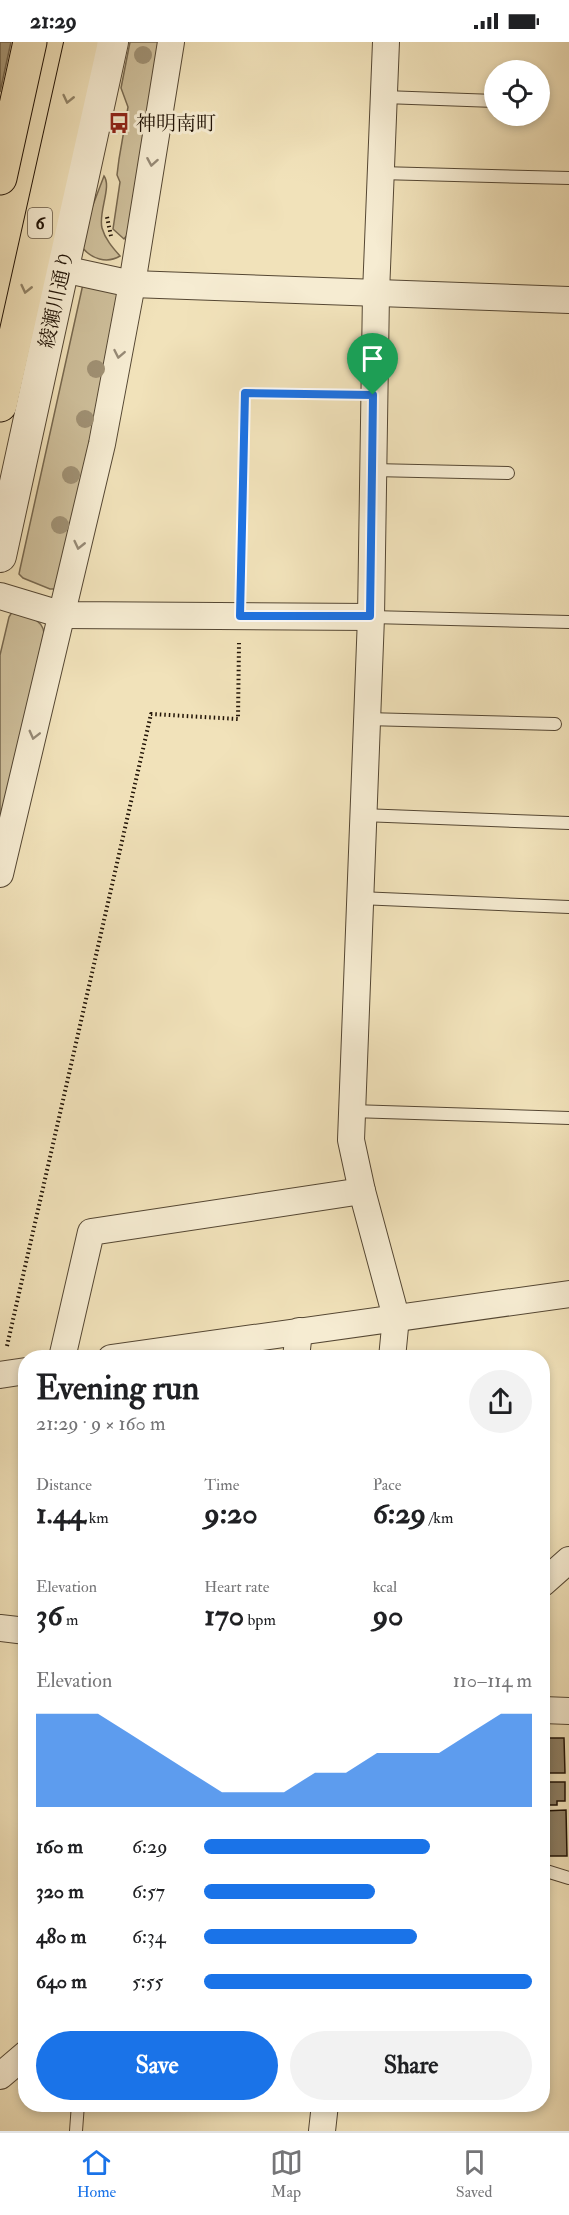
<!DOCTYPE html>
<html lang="en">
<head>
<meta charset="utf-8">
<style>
  :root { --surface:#fff; --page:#f2f2f2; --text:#202124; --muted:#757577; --line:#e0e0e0; --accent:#1a73e8 }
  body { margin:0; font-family:"IM FELL Double Pica","Noto Serif JP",serif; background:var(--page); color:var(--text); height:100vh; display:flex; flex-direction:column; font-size:22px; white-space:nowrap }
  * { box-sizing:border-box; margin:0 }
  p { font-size:20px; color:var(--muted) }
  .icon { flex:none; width:33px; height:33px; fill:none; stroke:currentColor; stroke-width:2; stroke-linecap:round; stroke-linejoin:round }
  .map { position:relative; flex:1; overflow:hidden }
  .drawer { position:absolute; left:18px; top:1308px; width:532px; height:762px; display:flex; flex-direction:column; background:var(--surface); border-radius:24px; box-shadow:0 3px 9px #0003 }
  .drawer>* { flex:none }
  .buttons { position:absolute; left:484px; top:18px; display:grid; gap:12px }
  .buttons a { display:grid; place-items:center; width:66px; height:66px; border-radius:50%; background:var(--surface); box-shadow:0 3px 9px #0003; font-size:30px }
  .pin { position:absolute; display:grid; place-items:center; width:51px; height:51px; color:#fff; margin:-62px -26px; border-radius:50% 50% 50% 0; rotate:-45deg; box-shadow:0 0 6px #0007 }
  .pin .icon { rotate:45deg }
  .round { display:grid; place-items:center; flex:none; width:63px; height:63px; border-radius:32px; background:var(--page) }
  .head { display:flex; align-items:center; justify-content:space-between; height:102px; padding:0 18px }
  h1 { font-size:33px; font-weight:700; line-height:45px }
  .figures { display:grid; grid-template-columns:repeat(3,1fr); gap:9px; height:102px; padding:6px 18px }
  .figures div { display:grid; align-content:center }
  .figures b { font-size:30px; font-weight:700 }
  .figures small { font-size:16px; font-weight:400 }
  .figures p { font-size:16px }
  .chart { height:168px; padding:12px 18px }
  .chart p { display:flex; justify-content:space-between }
  .chart svg { width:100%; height:108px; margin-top:6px; fill:var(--accent); opacity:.7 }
  .action { display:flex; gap:12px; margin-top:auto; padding:12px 18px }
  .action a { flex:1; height:69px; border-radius:36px; background:var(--accent); color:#fff; font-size:24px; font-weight:700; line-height:69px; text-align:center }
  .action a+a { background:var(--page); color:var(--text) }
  ul { padding:0 18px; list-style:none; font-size:20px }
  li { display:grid; grid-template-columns:96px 72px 1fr; align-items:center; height:45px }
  li i { height:15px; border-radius:8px; background:var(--accent) }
  .status { display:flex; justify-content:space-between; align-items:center; height:42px; padding:0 30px; background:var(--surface); direction:ltr }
  .status svg { height:16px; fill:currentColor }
  .tab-bar { display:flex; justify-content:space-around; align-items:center; height:84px; border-top:2px solid var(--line); background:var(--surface); font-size:16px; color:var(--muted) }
  .tab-bar a { display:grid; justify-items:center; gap:3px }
  .tab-bar .on { color:var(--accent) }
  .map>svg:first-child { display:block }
</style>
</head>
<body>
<div class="status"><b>21:29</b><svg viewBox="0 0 49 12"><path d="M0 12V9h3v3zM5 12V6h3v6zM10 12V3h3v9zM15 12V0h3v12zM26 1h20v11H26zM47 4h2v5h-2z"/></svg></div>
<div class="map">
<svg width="569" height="2089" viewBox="0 0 569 2089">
  <rect width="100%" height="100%" fill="#f1e2ba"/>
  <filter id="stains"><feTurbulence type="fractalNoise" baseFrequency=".00333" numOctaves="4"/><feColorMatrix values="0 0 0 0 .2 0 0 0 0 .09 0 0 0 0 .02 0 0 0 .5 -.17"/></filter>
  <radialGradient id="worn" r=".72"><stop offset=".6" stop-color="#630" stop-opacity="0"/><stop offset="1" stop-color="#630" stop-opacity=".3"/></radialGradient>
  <g fill="#cebf9b" stroke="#786950" stroke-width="1.5">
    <polygon points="130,0 160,0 132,187 124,197 113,187 120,140 117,133 119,117 128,65 121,46"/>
    <path d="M104,134C112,145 98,170 102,186C105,197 113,206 120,214C107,222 91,217 82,205L88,176Z"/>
    <polygon points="83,242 117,251 121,260 57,544 55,547 50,547 23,536 19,532 20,527"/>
    <path d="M12,570C24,571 43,577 44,591L0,783V613L9,575Z"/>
  </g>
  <polygon fill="#aa9c7d" stroke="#73654d" stroke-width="1.5" points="0,0 11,0 0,50"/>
  <g fill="#8d7f64" stroke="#211306" stroke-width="1.5">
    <polygon points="543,1696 564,1696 565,1731 543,1731"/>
    <polygon points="543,1740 565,1740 565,1759 557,1759 557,1763 543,1763"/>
    <polygon points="566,1768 567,1814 548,1814 548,1804 543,1804 543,1769"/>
  </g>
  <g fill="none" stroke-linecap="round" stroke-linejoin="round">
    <defs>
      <g id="service">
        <polyline points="384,55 495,59"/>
        <polyline points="380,131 569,136"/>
        <polyline points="373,428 508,431"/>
        <polyline points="371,575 569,580"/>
        <polyline points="366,677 555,682"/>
        <polyline points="362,773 569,781"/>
        <polyline points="359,856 569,865"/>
        <polyline points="351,1069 569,1076"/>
        <polyline points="543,1828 569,1836"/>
        <polyline points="76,2089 78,2062"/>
      </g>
      <g id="minor">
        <polyline points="386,0 376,251 371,575 351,1098 362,1149 396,1275 392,1316"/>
        <polyline points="63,227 132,242 569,258"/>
        <polyline points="0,554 63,573 371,575"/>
        <polyline points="0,832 102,402 132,242 171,0"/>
        <polyline points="62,1316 91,1190 362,1149"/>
        <polyline points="111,1316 569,1252"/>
        <polyline points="296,1316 299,1289"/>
        <polyline points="0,1333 26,1329"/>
        <polyline points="543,1541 569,1518"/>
        <polyline points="0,1586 26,1589"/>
        <polyline points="543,1668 569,1669"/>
        <polyline points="0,2034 26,2012"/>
        <polyline points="322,2089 325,2062"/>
      </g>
      <polyline id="tertiary" points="0,514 112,0"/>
      <g id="motorway">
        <polyline points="0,136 30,0"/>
        <polyline points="0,363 81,0"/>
      </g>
    </defs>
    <use href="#service" stroke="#554733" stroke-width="14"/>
    <use href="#minor" stroke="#554733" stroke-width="28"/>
    <use href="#tertiary" stroke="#554733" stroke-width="34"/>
    <use href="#motorway" stroke="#211306" stroke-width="35"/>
    <g stroke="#211306" stroke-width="4" stroke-dasharray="1.5 3" stroke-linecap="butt">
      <polyline points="107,175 111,194"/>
      <polyline points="240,549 245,351 349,353"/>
      <polyline points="7,1304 151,672 238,677 239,601"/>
    </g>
    <use href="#service" stroke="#f6ecd2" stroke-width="12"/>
    <use href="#minor" stroke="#f6ecd2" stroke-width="26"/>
    <use href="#tertiary" stroke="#f6ecd2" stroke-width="32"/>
    <use href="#motorway" stroke="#f1e2ba" stroke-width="33"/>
  </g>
  <g fill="#a09174">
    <circle cx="143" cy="13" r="9"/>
    <circle cx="96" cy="327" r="9"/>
    <circle cx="85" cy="377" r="9"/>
    <circle cx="71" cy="433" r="9"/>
    <circle cx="60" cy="483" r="9"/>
  </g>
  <defs><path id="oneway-chevron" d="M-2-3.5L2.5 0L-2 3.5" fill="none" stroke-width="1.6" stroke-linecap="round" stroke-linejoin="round" transform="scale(1.5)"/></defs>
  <g stroke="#938569">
    <use href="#oneway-chevron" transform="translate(68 57) rotate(103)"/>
    <use href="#oneway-chevron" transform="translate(26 247) rotate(103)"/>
  </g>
  <g stroke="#968a76">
    <use href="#oneway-chevron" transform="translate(152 120) rotate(100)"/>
    <use href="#oneway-chevron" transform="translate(119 312) rotate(101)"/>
    <use href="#oneway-chevron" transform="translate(79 503) rotate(103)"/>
    <use href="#oneway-chevron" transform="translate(34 693) rotate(104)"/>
  </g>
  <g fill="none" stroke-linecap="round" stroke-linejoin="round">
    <defs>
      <polygon id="route" points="245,351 373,353 370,574 240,574"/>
    </defs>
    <use href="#route" stroke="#fff" stroke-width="12"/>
    <use href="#route" stroke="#1a73e8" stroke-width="8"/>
  </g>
  <defs>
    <symbol id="bus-bare" viewBox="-9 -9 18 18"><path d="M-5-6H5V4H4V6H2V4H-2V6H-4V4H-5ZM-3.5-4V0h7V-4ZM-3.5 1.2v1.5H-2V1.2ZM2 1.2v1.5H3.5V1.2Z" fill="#8f2418" stroke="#f6ecd2" stroke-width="2.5" paint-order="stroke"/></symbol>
  </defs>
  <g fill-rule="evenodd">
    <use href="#bus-bare" x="104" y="66" width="30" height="30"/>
  </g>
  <g text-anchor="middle" stroke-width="6" stroke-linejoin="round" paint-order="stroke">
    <rect fill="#f6ecd2" stroke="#615443" stroke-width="1.5" x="28" y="166" width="24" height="30" rx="4.5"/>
    <g font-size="18" font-weight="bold" fill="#211306">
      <text x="40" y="187">6</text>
    </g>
    <g font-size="20" fill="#211306" stroke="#f6ecd2" text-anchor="start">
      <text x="136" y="88">神明南町</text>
    </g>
    <g font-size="20" fill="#211306" stroke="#f6ecd2">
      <text transform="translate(56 257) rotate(-78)" y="7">綾瀬川通り</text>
    </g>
  </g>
  <rect width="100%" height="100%" filter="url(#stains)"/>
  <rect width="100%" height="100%" fill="url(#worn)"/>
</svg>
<div class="buttons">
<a><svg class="icon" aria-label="locate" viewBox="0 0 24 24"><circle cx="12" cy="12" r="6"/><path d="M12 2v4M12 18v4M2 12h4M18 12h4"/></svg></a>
</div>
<div class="pin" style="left:373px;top:353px;background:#1e9e55"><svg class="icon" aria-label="arrive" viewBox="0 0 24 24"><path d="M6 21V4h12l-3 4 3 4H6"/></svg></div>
<section class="drawer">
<div class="head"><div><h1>Evening run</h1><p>21:29 · 9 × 160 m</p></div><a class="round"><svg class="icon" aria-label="share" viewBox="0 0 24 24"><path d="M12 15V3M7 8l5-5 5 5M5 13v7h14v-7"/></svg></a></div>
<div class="figures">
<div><p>Distance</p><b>1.44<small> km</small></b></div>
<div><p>Time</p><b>9:20</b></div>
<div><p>Pace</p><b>6:29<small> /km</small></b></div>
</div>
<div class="figures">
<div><p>Elevation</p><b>36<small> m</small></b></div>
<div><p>Heart rate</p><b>170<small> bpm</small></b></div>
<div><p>kcal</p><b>90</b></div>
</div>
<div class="chart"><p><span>Elevation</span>110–114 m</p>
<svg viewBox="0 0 160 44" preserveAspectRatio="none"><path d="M0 44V6L10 6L20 6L30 14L40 22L50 30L60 38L70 38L80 38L90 30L100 30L110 22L120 22L130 22L140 14L150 6L160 6V44z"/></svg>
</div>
<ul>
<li><b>160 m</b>6:29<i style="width:69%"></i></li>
<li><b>320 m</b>6:57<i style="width:52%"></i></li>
<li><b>480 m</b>6:34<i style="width:65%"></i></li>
<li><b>640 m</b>5:55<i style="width:100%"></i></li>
</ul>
<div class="action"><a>Save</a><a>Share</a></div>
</section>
</div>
<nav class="tab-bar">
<a class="on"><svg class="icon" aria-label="home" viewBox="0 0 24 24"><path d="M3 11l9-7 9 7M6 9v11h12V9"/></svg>Home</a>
<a><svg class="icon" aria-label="map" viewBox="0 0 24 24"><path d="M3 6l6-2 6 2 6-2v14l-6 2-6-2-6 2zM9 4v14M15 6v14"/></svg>Map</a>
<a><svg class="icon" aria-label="saved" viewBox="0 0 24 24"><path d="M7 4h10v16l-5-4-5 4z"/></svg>Saved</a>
</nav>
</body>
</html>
